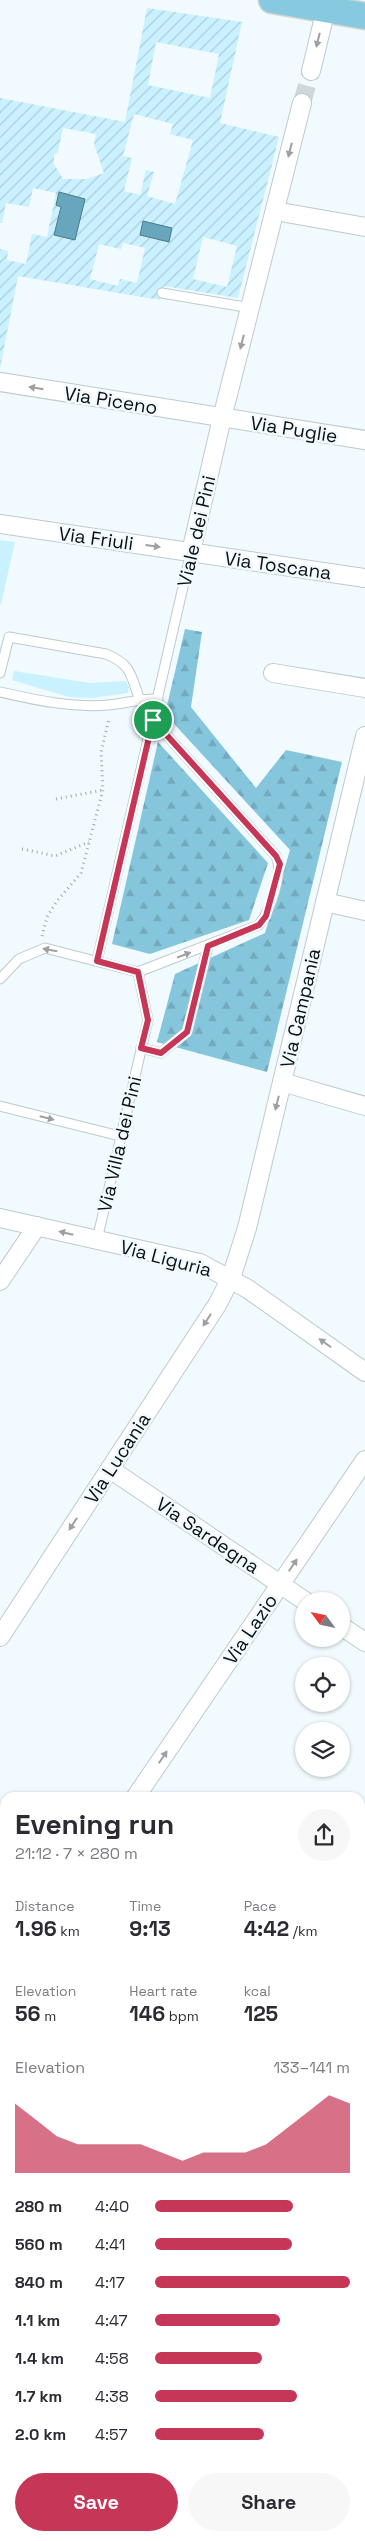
<!DOCTYPE html>
<html lang="en">
<head>
<meta charset="utf-8">
<style>
  :root { --surface:#fff; --page:#f7f7f7; --text:#2b2b33; --muted:#7c7c81; --accent:#c63656 }
  body { margin:0; font-family:"Space Grotesk",sans-serif; background:var(--page); color:var(--text); height:100vh; display:flex; flex-direction:column; font-size:19px; white-space:nowrap }
  * { box-sizing:border-box; margin:0 }
  p { font-size:16px; color:var(--muted) }
  .icon { flex:none; width:28px; height:28px; fill:none; stroke:currentColor; stroke-width:2; stroke-linecap:round; stroke-linejoin:round }
  .map { position:relative; flex:1; overflow:hidden }
  .details { position:absolute; left:0px; top:1792px; width:365px; height:749px; display:flex; flex-direction:column; background:var(--surface); border-radius:15px 15px 0 0; box-shadow:0 1px 4px #0004 }
  .details>* { flex:none }
  .needle { width:32px; rotate:303deg }
  .tools { position:absolute; left:295px; top:1592px; display:grid; gap:10px }
  .tools a { display:grid; place-items:center; width:55px; height:55px; border-radius:50%; background:var(--surface); box-shadow:0 1px 4px #0004; font-size:25px }
  .pin { position:absolute; display:grid; place-items:center; width:42px; height:42px; color:#fff; margin:-21px; border:2px solid #fff; border-radius:50%; box-shadow:0 1px 5px #0007 }
  .round { display:grid; place-items:center; flex:none; width:52px; height:52px; border-radius:26px; background:var(--page) }
  .summary { display:flex; align-items:center; justify-content:space-between; height:85px; padding:0 15px }
  h1 { font-size:28px; font-weight:600; line-height:38px }
  .figures { display:grid; grid-template-columns:repeat(3,1fr); gap:8px; height:85px; padding:5px 15px }
  .figures div { display:grid; align-content:center }
  .figures b { font-size:21px; font-weight:600 }
  .figures small { font-size:14px; font-weight:400 }
  .figures p { font-size:14px }
  .chart { height:140px; padding:10px 15px }
  .chart p { display:flex; justify-content:space-between }
  .chart svg { width:100%; height:90px; margin-top:5px; fill:var(--accent); opacity:.7 }
  .button { display:flex; gap:10px; margin-top:auto; padding:10px 15px }
  .button a { flex:1; height:58px; border-radius:30px; background:var(--accent); color:#fff; font-size:20px; font-weight:600; line-height:58px; text-align:center }
  .button a+a { background:var(--page); color:var(--text) }
  ul { padding:0 15px; list-style:none; font-size:16px }
  li { display:grid; grid-template-columns:80px 60px 1fr; align-items:center; height:38px }
  li i { height:12px; border-radius:6px; background:var(--accent) }
  .map>svg:first-child { display:block }
</style>
</head>
<body>
<div class="map">
<svg width="365" height="2541" viewBox="0 0 365 2541">
  <defs>
    <pattern id="forest-firs" width="22" height="20" patternUnits="userSpaceOnUse" patternTransform="scale(1.25)"><rect width="22" height="20" fill="#86c6dd"/><path d="M5 1l3.5 6h-7zM16 11l3.5 6h-7z" fill="#72a9bd"/></pattern>
    <pattern id="park-tufts" width="24" height="20" patternUnits="userSpaceOnUse" patternTransform="scale(1.25)"><rect width="24" height="20" fill="#caf1ff"/><path d="M3 7l-1-3M5 7V3M7 7l1-3M15 17l-1-3M17 17v-4M19 17l1-3" fill="none" stroke="#accdda"/></pattern>
    <pattern id="garden-furrows" width="10" height="10" patternUnits="userSpaceOnUse" patternTransform="scale(1.25)"><rect width="10" height="10" fill="#caf1ff"/><path d="M-1 1l2-2M0 10L10 0M9 11l2-2" fill="none" stroke="#accdda"/></pattern>
  </defs>
  <rect width="100%" height="100%" fill="#f1fafe"/>
  <g fill="#caf1ff">
    <polygon points="0,540 15,542 1,604 0,604"/>
    <polygon points="14,671 90,683 126,681 129,687 128,693 92,698 69,697 12,680"/>
    <polygon points="360,2057 365,2060 365,2150 360,2154"/>
  </g>
  <g fill="url(#forest-firs)">
    <polygon points="185,629 202,632 191,707 256,788 286,750 342,762 267,1072 157,1042 175,974 265,933 290,850 165,714"/>
    <polygon points="158,742 268,863 249,920 150,954 112,944"/>
  </g>
  <polygon fill="url(#park-tufts)" points="365,2508 365,2541 320,2541 327,2536 360,2536 360,2512"/>
  <g fill="url(#garden-furrows)" fill-rule="evenodd">
    <path d="M147,8L242,22L220,123L279,137L238,298L164,286L160,300L18,276L0,369V249L8,251L7,260L26,264L32,234L47,237L56,193L33,188L29,207L6,203L2,223H0V98L125,122ZM156,42L219,54L210,98L148,85ZM134,114L173,124L170,134L193,140L175,204L147,196L154,172L146,170L140,195L124,191L132,158L123,156ZM63,128L96,134L94,144L104,173L88,179H63L54,164V155L58,152ZM61,207L75,240L54,235ZM203,237L237,246L227,287L193,279ZM123,243L145,248L137,283L120,279L118,286L90,279L99,244L121,249Z"/>
    <polygon points="360,2215 365,2222 365,2318 360,2313"/>
  </g>
  <g fill="#67a6bc" stroke="#4b7989">
    <polygon points="59,192 85,199 75,240 54,235 61,207 56,205"/>
    <polygon points="143,221 172,228 169,242 140,235"/>
  </g>
  <g fill="none" stroke-linecap="round" stroke-linejoin="round">
    <polyline stroke="#ced7da" stroke-width="18" stroke-dasharray="18 9" stroke-linecap="butt" points="302,103 311,71"/>
    <defs>
      <g id="lane">
        <polyline points="162,293 251,308"/>
        <path d="M0,673L9,637L106,654C131,664 131,675 139,698"/>
        <path d="M0,692C35,700 72,708 108,705C125,704 140,698 158,699"/>
        <polyline points="97,961 191,552"/>
        <path d="M138,972L259,925C270,911 284,872 276,856L153,720"/>
        <polyline points="0,979 19,959 45,948 138,972"/>
        <polyline points="141,1048 161,1053 187,1032 208,946"/>
        <polyline points="0,1106 120,1136"/>
        <polyline points="97,1240 148,1020 138,972"/>
      </g>
      <g id="street">
        <polyline points="311,71 326,9"/>
        <polyline points="275,211 365,227"/>
        <polyline points="0,382 365,440"/>
        <polyline points="0,524 365,578"/>
        <polyline points="191,552 222,418 302,103"/>
        <polyline points="273,673 365,688"/>
        <polyline points="325,902 365,911"/>
        <polyline points="282,1082 365,1106"/>
        <polyline points="0,1218 200,1263 248,1289 365,1372"/>
        <polyline points="0,1281 37,1226"/>
        <polyline points="110,1469 305,1601"/>
        <polyline points="341,1626 365,1642"/>
        <polyline points="0,1637 217,1305 231,1278 247,1228 365,736"/>
        <polyline points="135,1798 365,1460"/>
        <polyline points="0,1993 5,1986"/>
      </g>
      <g id="secondary">
        <polyline points="360,1842 365,1834"/>
        <polyline points="0,2161 5,2159"/>
      </g>
      <polyline id="primary" points="272,0 365,16"/>
    </defs>
    <use href="#lane" stroke="#becace" stroke-width="11"/>
    <use href="#street" stroke="#becace" stroke-width="20"/>
    <use href="#secondary" stroke="#becace" stroke-width="26"/>
    <use href="#primary" stroke="#d3d4d4" stroke-width="29"/>
    <g stroke="#a0a7aa" stroke-width="3" stroke-dasharray="1 4" stroke-linecap="butt">
      <polyline points="56,799 103,790"/>
      <polyline points="22,849 55,856 89,842"/>
      <polyline points="42,936 47,917 57,901 81,873 103,790 101,752 109,719"/>
      <polyline points="360,2534 365,2530"/>
      <polyline points="350,2541 357,2536"/>
    </g>
    <use href="#lane" stroke="#fff" stroke-width="9"/>
    <use href="#street" stroke="#fff" stroke-width="18"/>
    <use href="#secondary" stroke="#c3e5ef" stroke-width="24"/>
    <use href="#primary" stroke="#87cadf" stroke-width="26"/>
  </g>
  <defs><path id="oneway-solid" d="M-6-.8H1V-3.2L6.5 0L1 3.2V.8H-6Z" transform="scale(1.25)"/></defs>
  <g fill="#9d9fa0">
    <use href="#oneway-solid" transform="translate(318 40) rotate(104)"/>
    <use href="#oneway-solid" transform="translate(290 150) rotate(104)"/>
    <use href="#oneway-solid" transform="translate(242 342) rotate(104)"/>
    <use href="#oneway-solid" transform="translate(36 388) rotate(-171)"/>
    <use href="#oneway-solid" transform="translate(153 546) rotate(8)"/>
    <use href="#oneway-solid" transform="translate(50 950) rotate(-170)"/>
    <use href="#oneway-solid" transform="translate(184 955) rotate(-21)"/>
    <use href="#oneway-solid" transform="translate(277 1103) rotate(104)"/>
    <use href="#oneway-solid" transform="translate(47 1118) rotate(14)"/>
    <use href="#oneway-solid" transform="translate(66 1233) rotate(-167)"/>
    <use href="#oneway-solid" transform="translate(207 1320) rotate(123)"/>
    <use href="#oneway-solid" transform="translate(325 1343) rotate(-145)"/>
    <use href="#oneway-solid" transform="translate(73 1524) rotate(123)"/>
    <use href="#oneway-solid" transform="translate(293 1565) rotate(-56)"/>
    <use href="#oneway-solid" transform="translate(163 1757) rotate(-56)"/>
  </g>
  <g fill="none" stroke-linecap="round" stroke-linejoin="round">
    <defs>
      <polygon id="route" points="153,720 276,856 280,864 266,916 259,925 208,946 187,1032 161,1053 141,1048 148,1020 138,972 97,961"/>
    </defs>
    <use href="#route" stroke="#fff" stroke-width="10"/>
    <use href="#route" stroke="#c63656" stroke-width="6"/>
  </g>
  <g text-anchor="middle" stroke-width="5" stroke-linejoin="round" paint-order="stroke">
    <g font-size="19" fill="#0b0f11" stroke="#f1fafe">
      <text transform="translate(111 400) rotate(9)" y="7">Via Piceno</text>
      <text transform="translate(294 429) rotate(9)" y="7">Via Puglie</text>
      <text transform="translate(196 531) rotate(-77)" y="7">Viale dei Pini</text>
      <text transform="translate(96 538) rotate(8)" y="7">Via Friuli</text>
      <text transform="translate(278 565) rotate(8)" y="7">Via Toscana</text>
      <text transform="translate(300 1008) rotate(-77)" y="7">Via Campania</text>
      <text transform="translate(119 1144) rotate(-77)" y="7">Via Villa dei Pini</text>
      <text transform="translate(166 1258) rotate(15)" y="7">Via Liguria</text>
      <text transform="translate(117 1458) rotate(-57)" y="7">Via Lucania</text>
      <text transform="translate(208 1535) rotate(34)" y="7">Via Sardegna</text>
      <text transform="translate(250 1629) rotate(-56)" y="7">Via Lazio</text>
    </g>
  </g>
</svg>
<div class="tools">
<a><svg class="needle" viewBox="-14 -14 28 28"><path d="M0-13l5 13h-10z" fill="#e53935"/><path d="M0 13l5-13h-10z" fill="#7c7c81"/></svg></a>
<a><svg class="icon" aria-label="locate" viewBox="0 0 24 24"><circle cx="12" cy="12" r="6"/><path d="M12 2v4M12 18v4M2 12h4M18 12h4"/></svg></a>
<a><svg class="icon" aria-label="layers" viewBox="0 0 24 24"><path d="M12 4l9 5-9 5-9-5zM3 14l9 5 9-5"/></svg></a>
</div>
<div class="pin" style="left:153px;top:720px;background:#1e9e55"><svg class="icon" aria-label="arrive" viewBox="0 0 24 24"><path d="M6 21V4h12l-3 4 3 4H6"/></svg></div>
<section class="details">
<div class="summary"><div><h1>Evening run</h1><p>21:12 · 7 × 280 m</p></div><a class="round"><svg class="icon" aria-label="share" viewBox="0 0 24 24"><path d="M12 15V3M7 8l5-5 5 5M5 13v7h14v-7"/></svg></a></div>
<div class="figures">
<div><p>Distance</p><b>1.96<small> km</small></b></div>
<div><p>Time</p><b>9:13</b></div>
<div><p>Pace</p><b>4:42<small> /km</small></b></div>
</div>
<div class="figures">
<div><p>Elevation</p><b>56<small> m</small></b></div>
<div><p>Heart rate</p><b>146<small> bpm</small></b></div>
<div><p>kcal</p><b>125</b></div>
</div>
<div class="chart"><p><span>Elevation</span>133–141 m</p>
<svg viewBox="0 0 160 44" preserveAspectRatio="none"><path d="M0 44V10L10 18L20 26L30 30L40 30L50 30L60 30L70 34L80 38L90 34L100 34L110 34L120 30L130 22L140 14L150 6L160 10V44z"/></svg>
</div>
<ul>
<li><b>280 m</b>4:40<i style="width:71%"></i></li>
<li><b>560 m</b>4:41<i style="width:70%"></i></li>
<li><b>840 m</b>4:17<i style="width:100%"></i></li>
<li><b>1.1 km</b>4:47<i style="width:64%"></i></li>
<li><b>1.4 km</b>4:58<i style="width:55%"></i></li>
<li><b>1.7 km</b>4:38<i style="width:73%"></i></li>
<li><b>2.0 km</b>4:57<i style="width:56%"></i></li>
</ul>
<div class="button"><a>Save</a><a>Share</a></div>
</section>
</div>
</body>
</html>
